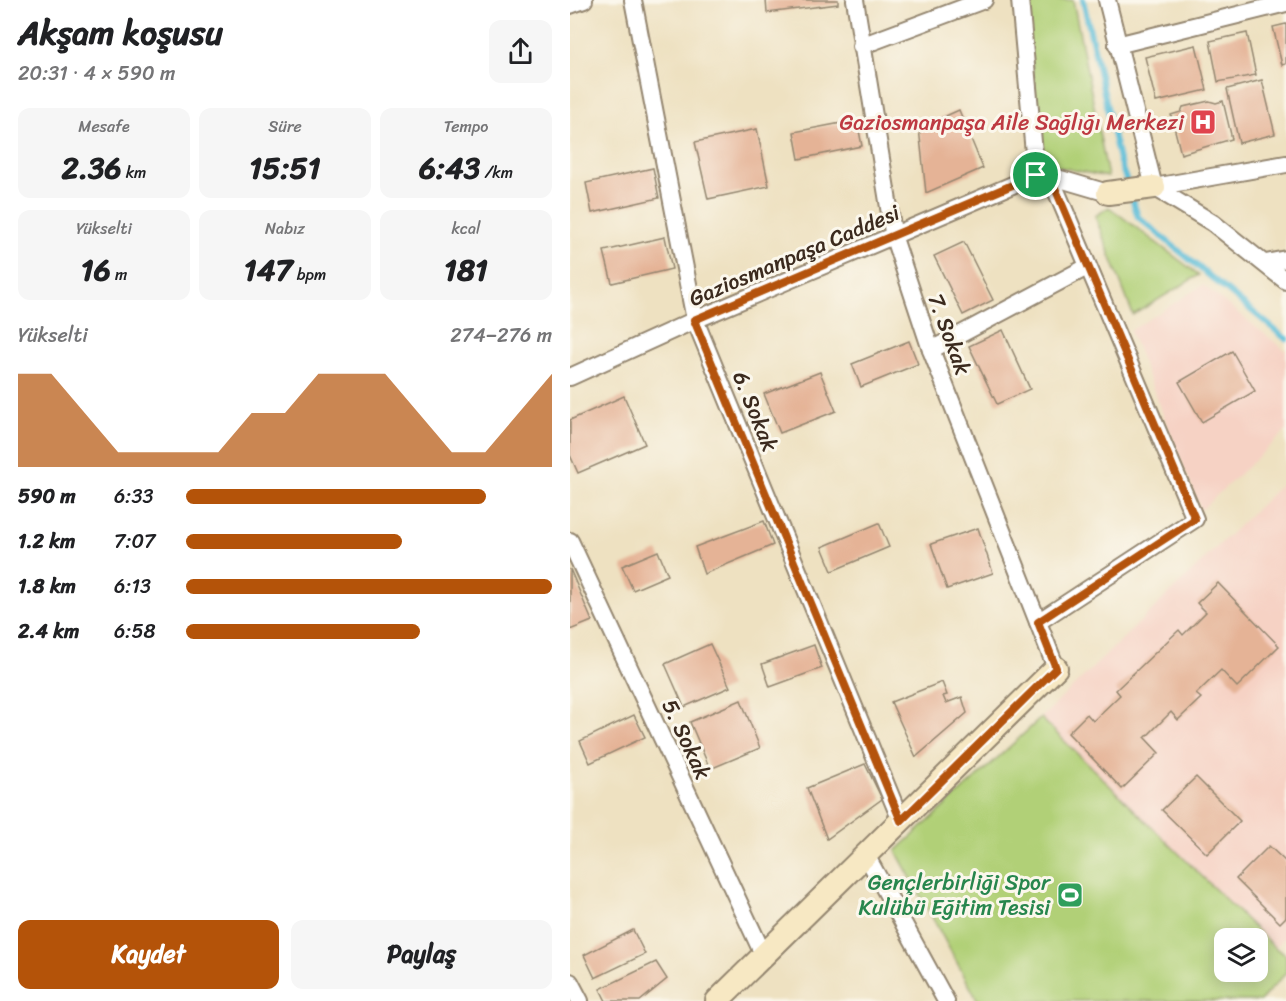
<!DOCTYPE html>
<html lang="tr">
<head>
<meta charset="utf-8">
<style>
  :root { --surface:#fff; --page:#f6f6f6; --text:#202124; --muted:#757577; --accent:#b45309 }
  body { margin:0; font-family:Sriracha,sans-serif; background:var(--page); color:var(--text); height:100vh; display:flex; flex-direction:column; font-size:22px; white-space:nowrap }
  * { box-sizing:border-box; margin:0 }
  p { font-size:20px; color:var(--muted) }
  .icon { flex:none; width:33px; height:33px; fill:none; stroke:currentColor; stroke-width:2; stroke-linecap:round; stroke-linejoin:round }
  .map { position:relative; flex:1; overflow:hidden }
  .side { display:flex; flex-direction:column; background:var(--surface); width:570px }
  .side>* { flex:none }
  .controls { position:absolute; left:644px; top:928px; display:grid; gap:12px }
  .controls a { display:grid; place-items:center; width:54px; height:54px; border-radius:12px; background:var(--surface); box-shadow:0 3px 15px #0003; font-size:30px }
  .pin { position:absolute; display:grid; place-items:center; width:51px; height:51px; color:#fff; margin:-26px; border:3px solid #fff; border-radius:50%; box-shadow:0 2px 6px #0007 }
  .round { display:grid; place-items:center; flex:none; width:63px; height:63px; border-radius:12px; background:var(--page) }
  .headline { display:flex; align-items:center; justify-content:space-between; height:102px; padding:0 18px }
  h1 { font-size:33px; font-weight:800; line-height:45px }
  .metrics { display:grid; grid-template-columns:repeat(3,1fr); gap:9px; height:102px; padding:6px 18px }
  .metrics div { display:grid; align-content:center; border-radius:12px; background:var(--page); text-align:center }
  .metrics b { font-size:30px; font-weight:800 }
  .metrics small { font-size:16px; font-weight:400 }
  .metrics p { font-size:16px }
  .chart { height:168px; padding:12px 18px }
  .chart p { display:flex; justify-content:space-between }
  .chart svg { width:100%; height:108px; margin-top:6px; fill:var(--accent); opacity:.7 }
  .primary-button { display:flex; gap:12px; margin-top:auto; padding:12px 18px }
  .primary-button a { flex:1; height:69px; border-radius:12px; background:var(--accent); color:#fff; font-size:24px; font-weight:800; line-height:69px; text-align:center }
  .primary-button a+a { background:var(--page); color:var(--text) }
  ul { padding:0 18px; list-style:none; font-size:20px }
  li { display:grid; grid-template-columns:96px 72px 1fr; align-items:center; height:45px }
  li i { height:15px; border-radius:8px; background:var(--accent) }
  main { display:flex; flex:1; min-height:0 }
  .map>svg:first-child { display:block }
</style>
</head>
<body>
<main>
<section class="side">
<div class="headline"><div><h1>Akşam koşusu</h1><p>20:31 · 4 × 590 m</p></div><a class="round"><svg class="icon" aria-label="share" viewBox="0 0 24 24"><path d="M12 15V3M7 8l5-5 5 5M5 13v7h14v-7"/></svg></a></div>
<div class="metrics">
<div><p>Mesafe</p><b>2.36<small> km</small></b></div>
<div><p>Süre</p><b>15:51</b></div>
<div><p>Tempo</p><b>6:43<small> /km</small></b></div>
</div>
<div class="metrics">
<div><p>Yükselti</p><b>16<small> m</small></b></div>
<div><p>Nabız</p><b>147<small> bpm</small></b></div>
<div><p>kcal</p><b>181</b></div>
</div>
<div class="chart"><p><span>Yükselti</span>274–276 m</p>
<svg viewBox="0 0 160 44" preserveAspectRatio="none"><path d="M0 44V6L10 6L20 22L30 38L40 38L50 38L60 38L70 22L80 22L90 6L100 6L110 6L120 22L130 38L140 38L150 22L160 6V44z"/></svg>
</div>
<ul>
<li><b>590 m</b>6:33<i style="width:82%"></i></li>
<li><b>1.2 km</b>7:07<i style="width:59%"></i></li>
<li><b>1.8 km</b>6:13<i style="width:100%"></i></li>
<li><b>2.4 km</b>6:58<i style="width:64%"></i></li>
</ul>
<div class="primary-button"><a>Kaydet</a><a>Paylaş</a></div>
</section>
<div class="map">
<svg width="716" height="1001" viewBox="0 0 716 1001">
  <rect width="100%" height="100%" fill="#fbf7ec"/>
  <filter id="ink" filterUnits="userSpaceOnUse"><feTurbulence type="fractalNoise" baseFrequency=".0167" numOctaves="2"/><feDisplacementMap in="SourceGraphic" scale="12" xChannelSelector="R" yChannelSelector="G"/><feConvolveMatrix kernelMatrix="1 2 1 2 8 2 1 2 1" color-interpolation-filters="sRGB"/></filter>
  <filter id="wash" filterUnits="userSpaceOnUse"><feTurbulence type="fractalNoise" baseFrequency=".008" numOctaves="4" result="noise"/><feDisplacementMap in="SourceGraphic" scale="24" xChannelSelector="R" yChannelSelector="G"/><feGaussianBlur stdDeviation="1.35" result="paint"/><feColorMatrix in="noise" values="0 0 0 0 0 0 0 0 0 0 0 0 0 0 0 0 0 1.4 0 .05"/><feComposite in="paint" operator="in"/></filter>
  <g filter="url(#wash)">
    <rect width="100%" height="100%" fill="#eee1c1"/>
    <g fill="#f6d2c4">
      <polygon points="633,285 716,351 716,431 631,510 560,331"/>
      <polygon points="716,480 716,936 705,948 471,718"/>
    </g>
    <g fill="#b1d077" stroke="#767d4a" stroke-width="1.5" fill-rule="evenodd">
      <polygon points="454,0 503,0 538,177 474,164"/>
      <polygon points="539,207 629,275 563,315 525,216"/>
      <path d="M471,718L705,948L716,955V973L690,1001H408L326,851ZM654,939H687V972H654Z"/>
    </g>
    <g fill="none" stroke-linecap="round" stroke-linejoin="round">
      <g stroke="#58bcd7" stroke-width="6">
        <polyline points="513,0 549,160 558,185"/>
        <polyline points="561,195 568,217 716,339"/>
      </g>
    </g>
    <g id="blocks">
      <g fill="#e5b396">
        <polygon points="196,0 268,0 268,4 197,13"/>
        <polygon points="716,24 716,64 712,65 703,27"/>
        <polygon points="677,33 686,75 648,82 640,41"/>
        <polygon points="626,45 637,90 586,102 575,57"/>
        <polygon points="692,80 705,134 669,143 657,89"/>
        <polygon points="639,101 646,103 653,101 662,139 611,154 601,115 611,112 613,107"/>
        <polygon points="389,110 413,168 356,193 349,128"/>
        <polygon points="287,120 292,146 229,159 224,132"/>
        <polygon points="187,129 199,186 138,199 125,142"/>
        <polygon points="83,168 89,198 22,213 16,183"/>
        <polygon points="95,237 102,269 42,283 34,251"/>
        <polygon points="394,242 423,300 393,315 364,256"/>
        <polygon points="433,330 460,389 427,404 399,346"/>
        <polygon points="339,341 348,364 291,387 282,364"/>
        <polygon points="662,351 685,391 632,422 609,382"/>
        <polygon points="250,372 266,411 210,433 194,394"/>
        <polygon points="54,396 75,444 8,473 0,455 0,420"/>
        <polygon points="194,521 203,545 134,574 125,547"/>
        <polygon points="309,523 319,547 262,571 252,547"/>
        <polygon points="408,528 423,573 377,589 361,544"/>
        <polygon points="88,551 98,575 63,590 52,566"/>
        <polygon points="0,569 22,621 0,630"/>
        <polygon points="648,583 709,646 667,687 651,670 626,694 631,698 608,720 601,712 575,738 589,753 552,789 498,733 517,714 523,721 550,695 546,690 609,630 613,635 636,612 627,603"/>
        <polygon points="140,644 160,687 114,707 95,664"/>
        <polygon points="244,645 252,668 200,687 192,664"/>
        <polygon points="372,682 377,695 373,696 376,703 392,697 397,713 346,757 321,702"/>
        <polygon points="171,700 190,748 140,769 120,722"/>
        <polygon points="64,715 75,737 20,763 10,741"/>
        <polygon points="295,764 312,799 257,839 237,788"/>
        <polygon points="626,777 670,821 637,854 592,810"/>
        <polygon points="699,846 716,862 716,917 710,923 666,879"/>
        <polygon points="63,930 75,954 25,978 14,955"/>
        <polygon points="86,962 97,979 70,1001 36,1001 30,989"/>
      </g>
    </g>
  </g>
  <g filter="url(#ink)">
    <use href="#blocks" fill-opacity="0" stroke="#948670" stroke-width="1.5"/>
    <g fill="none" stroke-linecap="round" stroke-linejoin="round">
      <defs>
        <g id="street">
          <polyline points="63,0 125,320 331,821"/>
          <polyline points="285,0 324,238 361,350 486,668"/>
          <polyline points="450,0 466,175 480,176 538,193"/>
          <polyline points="537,0 584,187 643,223 716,281"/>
          <polyline points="0,5 14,0"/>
          <polyline points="547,45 716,3"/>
          <polyline points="291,46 414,0"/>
          <polyline points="584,187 716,164"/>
          <polyline points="696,263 716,259"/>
          <polyline points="361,350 517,267"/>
          <polyline points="0,377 125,320 466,175"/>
          <polyline points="0,541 194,956"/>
          <polyline points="468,622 625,519 480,176"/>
          <polyline points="296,855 376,1001"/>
          <polyline points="0,982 10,1001"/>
        </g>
        <g id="secondary">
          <polyline points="538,193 584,187"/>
          <polyline points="147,1001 486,668"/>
        </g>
      </defs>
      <use href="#street" stroke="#948670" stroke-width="20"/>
      <use href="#secondary" stroke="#948670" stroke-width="26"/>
      <use href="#street" stroke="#fff" stroke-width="16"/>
      <use href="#secondary" stroke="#f7e8c3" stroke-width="22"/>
    </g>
  </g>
  <g fill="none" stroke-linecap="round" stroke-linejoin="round" filter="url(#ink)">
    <defs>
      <polygon id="route" points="466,175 480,176 625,519 468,622 486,668 331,821 124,320"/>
    </defs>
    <use href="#route" stroke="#fff" stroke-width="12"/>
    <use href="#route" stroke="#b45309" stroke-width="8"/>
  </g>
  <defs>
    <symbol id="hospital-square" viewBox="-11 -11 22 22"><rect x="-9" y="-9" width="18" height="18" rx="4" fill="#e0444e" stroke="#fbf7ec"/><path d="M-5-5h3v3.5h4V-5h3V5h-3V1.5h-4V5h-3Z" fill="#fff"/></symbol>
    <symbol id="stadium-square" viewBox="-11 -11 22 22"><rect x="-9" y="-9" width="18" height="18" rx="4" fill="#2e9e5b" stroke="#fbf7ec"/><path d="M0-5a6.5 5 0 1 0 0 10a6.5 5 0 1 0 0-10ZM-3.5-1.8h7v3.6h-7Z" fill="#fff"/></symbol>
  </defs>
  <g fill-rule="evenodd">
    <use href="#hospital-square" x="618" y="107" width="30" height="30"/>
    <use href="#stadium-square" x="485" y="880" width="30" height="30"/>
  </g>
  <g text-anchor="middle" stroke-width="6" stroke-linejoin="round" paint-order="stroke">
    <g font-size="22" fill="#be3a42" stroke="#fbf7ec" text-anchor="end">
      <text x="614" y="130">Gaziosmanpaşa Aile Sağlığı Merkezi</text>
    </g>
    <g font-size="22" fill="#3b2a1e" stroke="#fbf7ec">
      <text transform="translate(224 255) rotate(-23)" y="8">Gaziosmanpaşa Caddesi</text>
      <text transform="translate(380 334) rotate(70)" y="8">7. Sokak</text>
      <text transform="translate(186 411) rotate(68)" y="8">6. Sokak</text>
      <text transform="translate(117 739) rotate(65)" y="8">5. Sokak</text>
    </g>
    <g font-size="22" fill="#27864d" stroke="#fbf7ec" text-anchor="end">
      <text x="480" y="890">Gençlerbirliği Spor<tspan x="480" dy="25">Kulübü Eğitim Tesisi</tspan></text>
    </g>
  </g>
</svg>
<div class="controls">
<a><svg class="icon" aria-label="layers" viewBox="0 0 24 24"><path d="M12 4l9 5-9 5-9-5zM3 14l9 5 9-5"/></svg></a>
</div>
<div class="pin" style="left:466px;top:175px;background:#1e9e55"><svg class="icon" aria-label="arrive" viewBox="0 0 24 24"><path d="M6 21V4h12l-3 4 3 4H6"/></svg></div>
</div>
</main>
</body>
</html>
